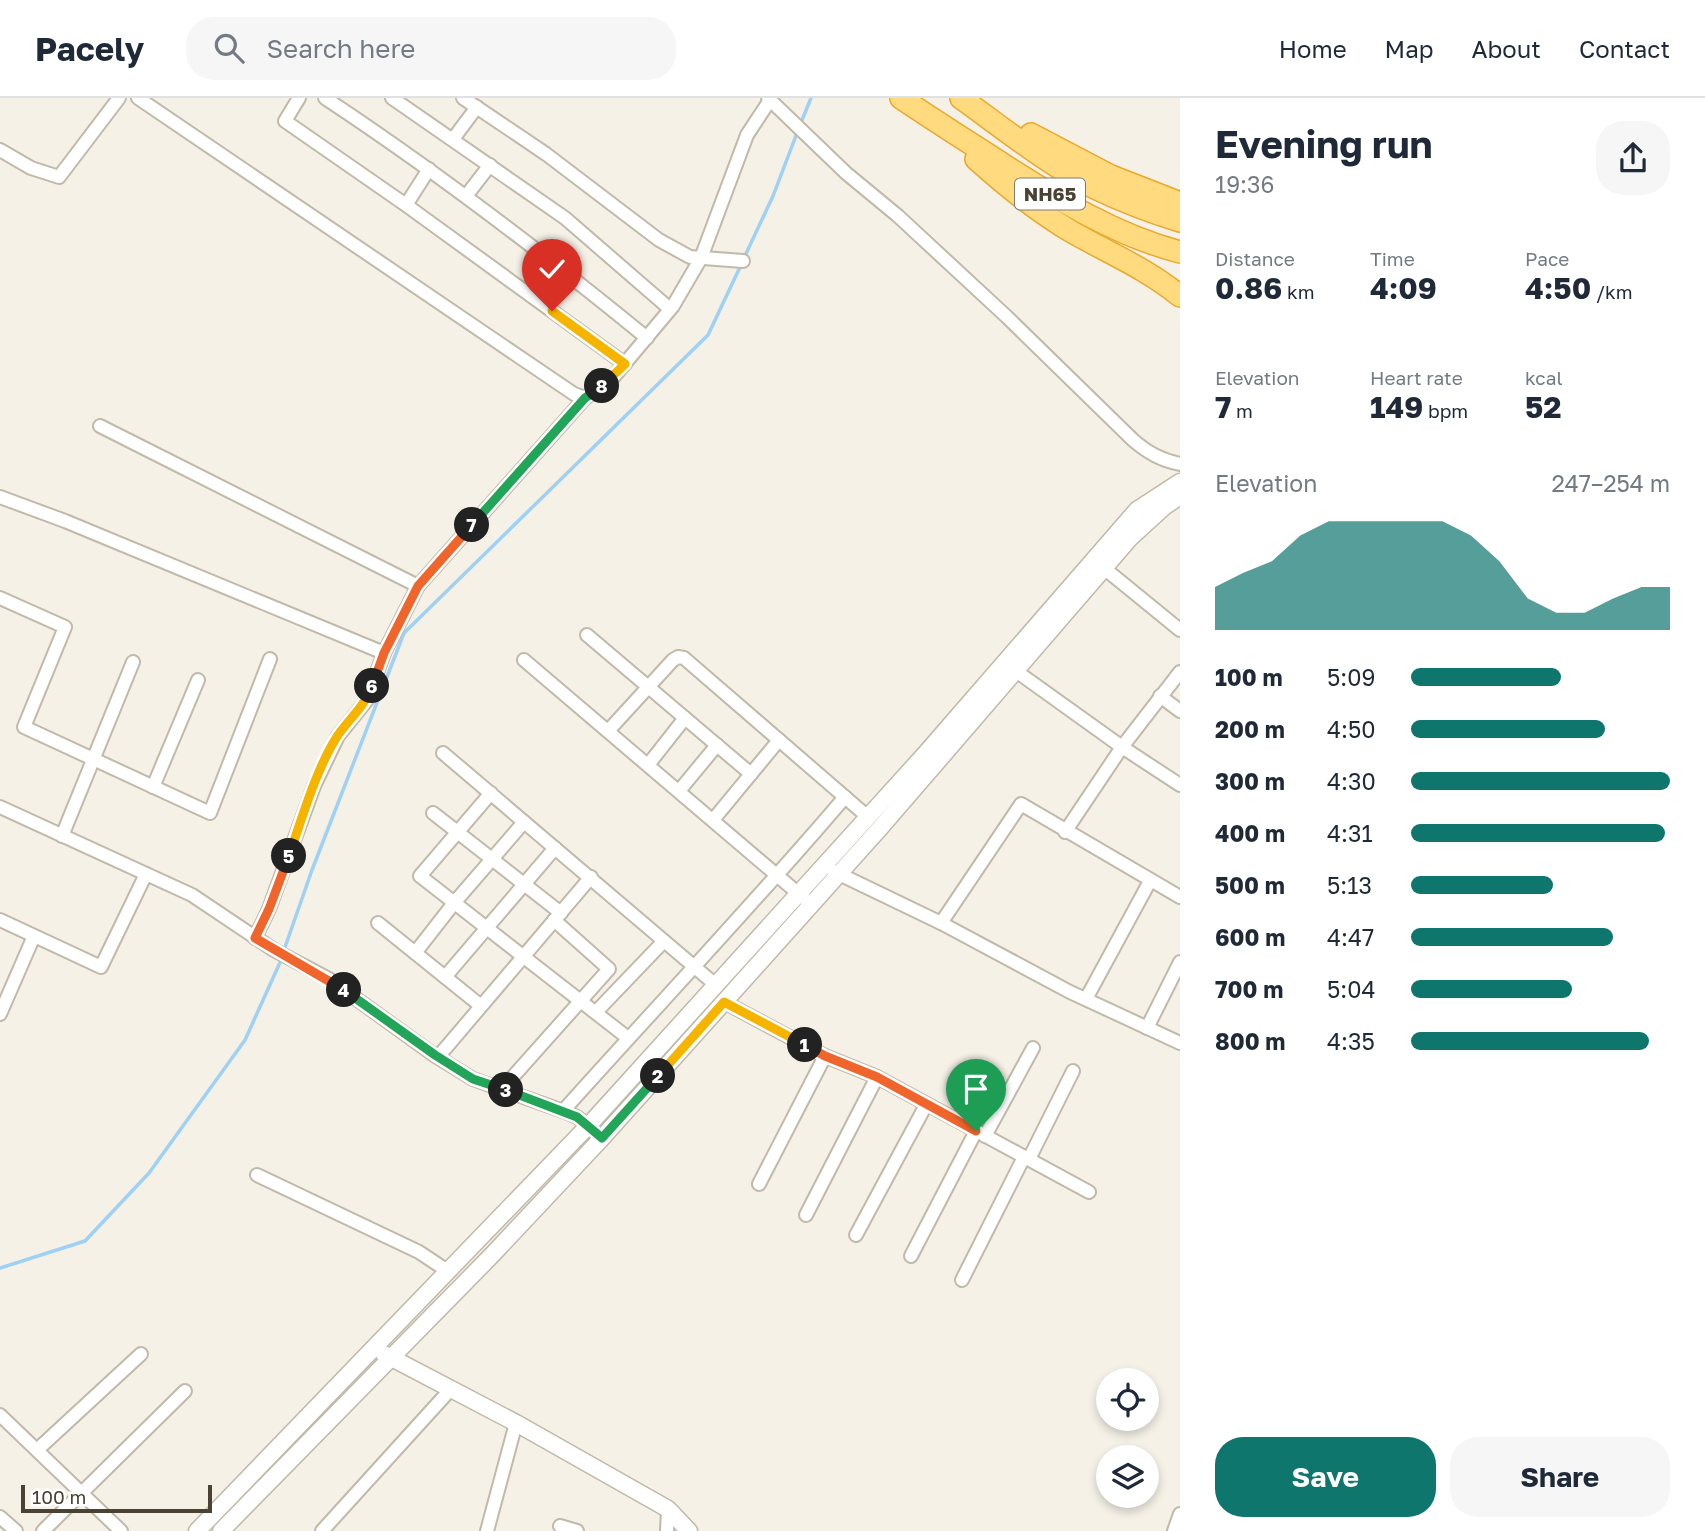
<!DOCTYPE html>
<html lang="en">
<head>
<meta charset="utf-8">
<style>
  :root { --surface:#fff; --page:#f6f6f7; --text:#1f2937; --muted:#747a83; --line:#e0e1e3; --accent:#0f766e }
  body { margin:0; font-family:"Golos Text",sans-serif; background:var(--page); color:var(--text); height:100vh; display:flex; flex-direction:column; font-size:26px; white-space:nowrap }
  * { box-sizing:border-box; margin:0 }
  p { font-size:23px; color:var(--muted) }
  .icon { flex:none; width:38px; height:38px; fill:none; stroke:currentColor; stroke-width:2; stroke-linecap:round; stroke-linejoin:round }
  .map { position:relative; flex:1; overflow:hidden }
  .side { display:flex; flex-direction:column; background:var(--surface); width:525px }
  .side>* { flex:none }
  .fabs { position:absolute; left:1096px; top:1270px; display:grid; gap:14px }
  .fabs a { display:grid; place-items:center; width:63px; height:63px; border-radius:50%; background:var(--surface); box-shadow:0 4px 10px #0003; font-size:35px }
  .scale { position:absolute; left:21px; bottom:18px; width:191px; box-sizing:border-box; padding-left:7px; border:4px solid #494235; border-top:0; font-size:19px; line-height:24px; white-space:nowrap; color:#494235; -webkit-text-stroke:5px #fff; paint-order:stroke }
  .pin { position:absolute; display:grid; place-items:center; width:60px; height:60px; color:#fff; margin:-72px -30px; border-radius:50% 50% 50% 0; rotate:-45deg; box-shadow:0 0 7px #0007 }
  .pin .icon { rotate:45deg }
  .km { position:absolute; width:35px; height:35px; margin:-18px; border-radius:50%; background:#222; color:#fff; font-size:19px; line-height:35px; text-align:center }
  .round { display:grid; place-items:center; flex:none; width:74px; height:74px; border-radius:28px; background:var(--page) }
  .headline { display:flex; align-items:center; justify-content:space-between; height:119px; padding:0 35px }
  h1 { font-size:38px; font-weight:700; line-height:52px }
  .figures { display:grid; grid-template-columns:repeat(3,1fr); gap:10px; height:119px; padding:7px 35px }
  .figures div { display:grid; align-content:center }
  .figures b { font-size:30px; font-weight:700 }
  .figures small { font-size:19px; font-weight:400 }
  .figures p { font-size:19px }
  .chart { height:196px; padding:14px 35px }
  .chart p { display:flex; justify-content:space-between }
  .chart svg { width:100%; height:126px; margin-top:7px; fill:var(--accent); opacity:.7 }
  .button { display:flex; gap:14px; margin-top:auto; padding:14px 35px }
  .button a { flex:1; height:80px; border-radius:28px; background:var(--accent); color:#fff; font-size:28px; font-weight:700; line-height:80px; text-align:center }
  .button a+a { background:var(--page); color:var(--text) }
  ul { padding:0 35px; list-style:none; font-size:23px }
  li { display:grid; grid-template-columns:112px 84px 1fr; align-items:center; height:52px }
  li i { height:18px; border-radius:9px; background:var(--accent) }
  header { display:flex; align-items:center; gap:42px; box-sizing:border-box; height:98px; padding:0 35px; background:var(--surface); border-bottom:2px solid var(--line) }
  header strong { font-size:33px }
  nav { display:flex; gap:38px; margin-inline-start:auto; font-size:24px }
  .search { width:490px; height:63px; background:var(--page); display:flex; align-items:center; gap:18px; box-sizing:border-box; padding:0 24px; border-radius:28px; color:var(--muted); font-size:26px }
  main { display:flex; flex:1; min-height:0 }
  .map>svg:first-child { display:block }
</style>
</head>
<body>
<header>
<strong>Pacely</strong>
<div class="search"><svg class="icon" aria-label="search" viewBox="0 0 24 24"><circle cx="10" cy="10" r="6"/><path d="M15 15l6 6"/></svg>Search here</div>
<nav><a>Home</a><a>Map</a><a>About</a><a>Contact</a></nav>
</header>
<main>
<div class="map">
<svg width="1180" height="1433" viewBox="0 0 1180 1433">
  <rect width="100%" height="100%" fill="#f5f1e7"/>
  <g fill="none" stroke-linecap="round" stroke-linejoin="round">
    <g stroke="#9fd0f6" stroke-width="3.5">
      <polyline points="800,27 811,0"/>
      <polyline points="744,160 773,98 797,35"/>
      <polyline points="284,852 312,772 404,535 708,237 741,167"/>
      <polyline points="0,1170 85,1143 149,1075 245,942 282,860"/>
    </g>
    <defs>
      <g id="minor">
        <polyline points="138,0 574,296 585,300"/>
        <polyline points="299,0 285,23 406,107 625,266"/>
        <path d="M325,0C437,74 543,155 647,240"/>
        <polyline points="392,0 565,120 670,211"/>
        <polyline points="463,0 546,56 659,142 690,159 743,163"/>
        <path d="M768,0L846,75L898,118L1007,219L1133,342C1148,355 1161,362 1180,366"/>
        <polyline points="453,41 477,9"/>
        <polyline points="0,52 31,70 59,79 119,0"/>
        <polyline points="466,98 490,67"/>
        <polyline points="406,107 429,71"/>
        <polyline points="100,328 418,488 384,555 367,602 338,638 314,688 269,811 255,840"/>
        <polyline points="0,399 65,423 384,555"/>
        <polyline points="1099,466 1180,532"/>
        <polyline points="418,488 585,300 611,282 673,208 701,160 747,37 770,2"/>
        <polyline points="0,500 65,529 24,629 210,715 270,561"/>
        <polyline points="587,537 751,676"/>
        <polyline points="524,562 806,802"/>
        <polyline points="1009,568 1122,649 1180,687"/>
        <polyline points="1160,598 1180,613"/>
        <polyline points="608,633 673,562 678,559 684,560 868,719"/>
        <polyline points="443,655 717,888"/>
        <polyline points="648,667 685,620"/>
        <polyline points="153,689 198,582"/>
        <polyline points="679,693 717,647"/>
        <polyline points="491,695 420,778 628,940"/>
        <polyline points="0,709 192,797 274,852 329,881 434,957 473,981 563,1013 577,1019 594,1032"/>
        <polyline points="433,715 561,815"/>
        <polyline points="713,722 779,642"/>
        <polyline points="1065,734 1122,649 1180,574"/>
        <polyline points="62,738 133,564"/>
        <polyline points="833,773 941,825 1070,894 1180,945"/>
        <polyline points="0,822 101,869 146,776"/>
        <polyline points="378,825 481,908"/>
        <polyline points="941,825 1021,706 1180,799"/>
        <polyline points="415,855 454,805 524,724"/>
        <polyline points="445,879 555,750"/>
        <polyline points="1086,901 1150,783"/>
        <polyline points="724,904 825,958 877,979 1089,1094"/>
        <polyline points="596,914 664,843"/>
        <polyline points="0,916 34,838"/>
        <polyline points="1147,930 1180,864"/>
        <polyline points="438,959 591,779"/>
        <polyline points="502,991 609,871 554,822"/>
        <path d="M563,1013C657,908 754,806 845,699"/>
        <polyline points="985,1038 1033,950"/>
        <polyline points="1029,1061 1073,973"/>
        <polyline points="257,1077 419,1154 449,1174"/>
        <polyline points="759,1086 825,958"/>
        <polyline points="806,1117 877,979"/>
        <polyline points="856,1137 926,1007"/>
        <polyline points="911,1158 976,1033"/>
        <polyline points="962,1182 1024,1059"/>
        <polyline points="0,1317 121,1433"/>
        <polyline points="37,1352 141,1256"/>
        <polyline points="0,1419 16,1433"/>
        <polyline points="560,1428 577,1433"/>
        <polyline points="43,1433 185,1293"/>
        <polyline points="322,1433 450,1292"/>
        <polyline points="487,1433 516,1325"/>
        <polyline points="667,1433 668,1411"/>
        <polyline points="1174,1433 1180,1416"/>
      </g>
      <g id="tertiary">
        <polyline points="384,1256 516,1325 668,1411 689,1433"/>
        <polyline points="197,1433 589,1027 926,655 1137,412 1180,384"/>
        <polyline points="221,1433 492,1157 602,1040 881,729 1130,440 1164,409 1180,398"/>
      </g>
      <g id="trunk">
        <path d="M901,0C935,23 970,45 1004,67C1061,103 1115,137 1180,154"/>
        <path d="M961,0C1004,31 1047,66 1095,90C1122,103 1151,114 1180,123"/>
        <polyline points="1031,36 1111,78 1180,105"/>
        <path d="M976,61C1006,88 1038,114 1072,134C1109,155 1147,171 1180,198"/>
      </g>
    </defs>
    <use href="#minor" stroke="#c1b9a9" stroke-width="16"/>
    <use href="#tertiary" stroke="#c1b9a9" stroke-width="19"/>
    <use href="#trunk" stroke="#e9a92d" stroke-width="24"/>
    <use href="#minor" stroke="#fff" stroke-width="12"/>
    <use href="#tertiary" stroke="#fff" stroke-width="16"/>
    <use href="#trunk" stroke="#ffda7f" stroke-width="21"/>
  </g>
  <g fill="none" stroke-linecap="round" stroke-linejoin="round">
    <defs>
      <polyline id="split-1" points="805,947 825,958 877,979 976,1033"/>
      <polyline id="split-2" points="658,978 724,904 805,947"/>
      <polyline id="split-3" points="506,992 577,1019 602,1040 658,978"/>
      <polyline id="split-4" points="344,892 435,957 473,981 506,992"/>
      <polyline id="split-5" points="289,758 269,811 255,840 344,892"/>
      <path id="split-6" d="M289,758C302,720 316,671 338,637C350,620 365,608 372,588"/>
      <polyline id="split-7" points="372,588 384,555 418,488 472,427"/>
      <polyline id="split-8" points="472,427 585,300 602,288"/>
      <polyline id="split-9" points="552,213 625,266 602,288"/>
    </defs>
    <use href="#split-1" stroke="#fff" stroke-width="14"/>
    <use href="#split-2" stroke="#fff" stroke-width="14"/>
    <use href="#split-3" stroke="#fff" stroke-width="14"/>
    <use href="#split-4" stroke="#fff" stroke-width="14"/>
    <use href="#split-5" stroke="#fff" stroke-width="14"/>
    <use href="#split-6" stroke="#fff" stroke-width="14"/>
    <use href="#split-7" stroke="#fff" stroke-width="14"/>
    <use href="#split-8" stroke="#fff" stroke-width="14"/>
    <use href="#split-9" stroke="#fff" stroke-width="14"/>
    <use href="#split-1" stroke="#f0652b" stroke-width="9"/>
    <use href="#split-2" stroke="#f5b400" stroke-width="9"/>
    <use href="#split-3" stroke="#22a559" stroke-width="9"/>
    <use href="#split-4" stroke="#22a559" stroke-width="9"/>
    <use href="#split-5" stroke="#f0652b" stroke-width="9"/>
    <use href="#split-6" stroke="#f5b400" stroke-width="9"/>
    <use href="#split-7" stroke="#f0652b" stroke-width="9"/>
    <use href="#split-8" stroke="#22a559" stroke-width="9"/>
    <use href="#split-9" stroke="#f5b400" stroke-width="9"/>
  </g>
  <g text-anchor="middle" stroke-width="7" stroke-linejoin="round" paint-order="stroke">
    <rect fill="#fff" stroke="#807b72" stroke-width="2" x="1015" y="80.5" width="70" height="31" rx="5"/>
    <g font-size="19" font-weight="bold" fill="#494235">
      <text x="1050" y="103">NH65</text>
    </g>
  </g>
</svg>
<div class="fabs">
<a><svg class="icon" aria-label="locate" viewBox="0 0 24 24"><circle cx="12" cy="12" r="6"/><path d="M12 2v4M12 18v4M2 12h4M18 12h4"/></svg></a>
<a><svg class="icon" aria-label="layers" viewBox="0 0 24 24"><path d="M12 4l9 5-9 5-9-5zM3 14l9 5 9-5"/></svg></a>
</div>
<div class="scale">100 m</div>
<div class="pin" style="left:976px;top:1033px;background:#1e9e55"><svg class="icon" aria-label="arrive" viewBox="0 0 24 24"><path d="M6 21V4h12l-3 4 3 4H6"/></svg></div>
<div class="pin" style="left:552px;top:213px;background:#d93025"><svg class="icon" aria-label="check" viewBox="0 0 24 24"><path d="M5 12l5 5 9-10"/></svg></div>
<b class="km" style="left:805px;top:947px">1</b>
<b class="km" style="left:658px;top:978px">2</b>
<b class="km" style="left:506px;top:992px">3</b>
<b class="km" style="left:344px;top:892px">4</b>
<b class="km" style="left:289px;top:758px">5</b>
<b class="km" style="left:372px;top:588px">6</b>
<b class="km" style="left:472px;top:427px">7</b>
<b class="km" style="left:602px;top:288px">8</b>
</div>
<section class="side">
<div class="headline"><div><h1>Evening run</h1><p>19:36</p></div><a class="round"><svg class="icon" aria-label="share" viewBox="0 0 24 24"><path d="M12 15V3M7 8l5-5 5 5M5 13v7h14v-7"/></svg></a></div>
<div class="figures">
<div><p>Distance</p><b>0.86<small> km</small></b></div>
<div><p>Time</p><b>4:09</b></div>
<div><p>Pace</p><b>4:50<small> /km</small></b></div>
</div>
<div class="figures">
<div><p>Elevation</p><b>7<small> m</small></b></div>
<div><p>Heart rate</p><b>149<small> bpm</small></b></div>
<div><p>kcal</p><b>52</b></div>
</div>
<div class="chart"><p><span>Elevation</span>247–254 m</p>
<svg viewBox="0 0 160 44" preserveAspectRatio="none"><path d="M0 44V29L10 24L20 20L30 11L40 6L50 6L60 6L70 6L80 6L90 11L100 20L110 33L120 38L130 38L140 33L150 29L160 29V44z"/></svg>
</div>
<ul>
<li><b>100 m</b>5:09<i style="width:58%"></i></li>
<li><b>200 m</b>4:50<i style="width:75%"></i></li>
<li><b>300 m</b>4:30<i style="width:100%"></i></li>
<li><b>400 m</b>4:31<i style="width:98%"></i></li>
<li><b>500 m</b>5:13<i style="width:55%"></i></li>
<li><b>600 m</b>4:47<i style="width:78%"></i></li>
<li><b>700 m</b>5:04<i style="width:62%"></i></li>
<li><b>800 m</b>4:35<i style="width:92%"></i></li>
</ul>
<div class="button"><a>Save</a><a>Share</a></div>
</section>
</main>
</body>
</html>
